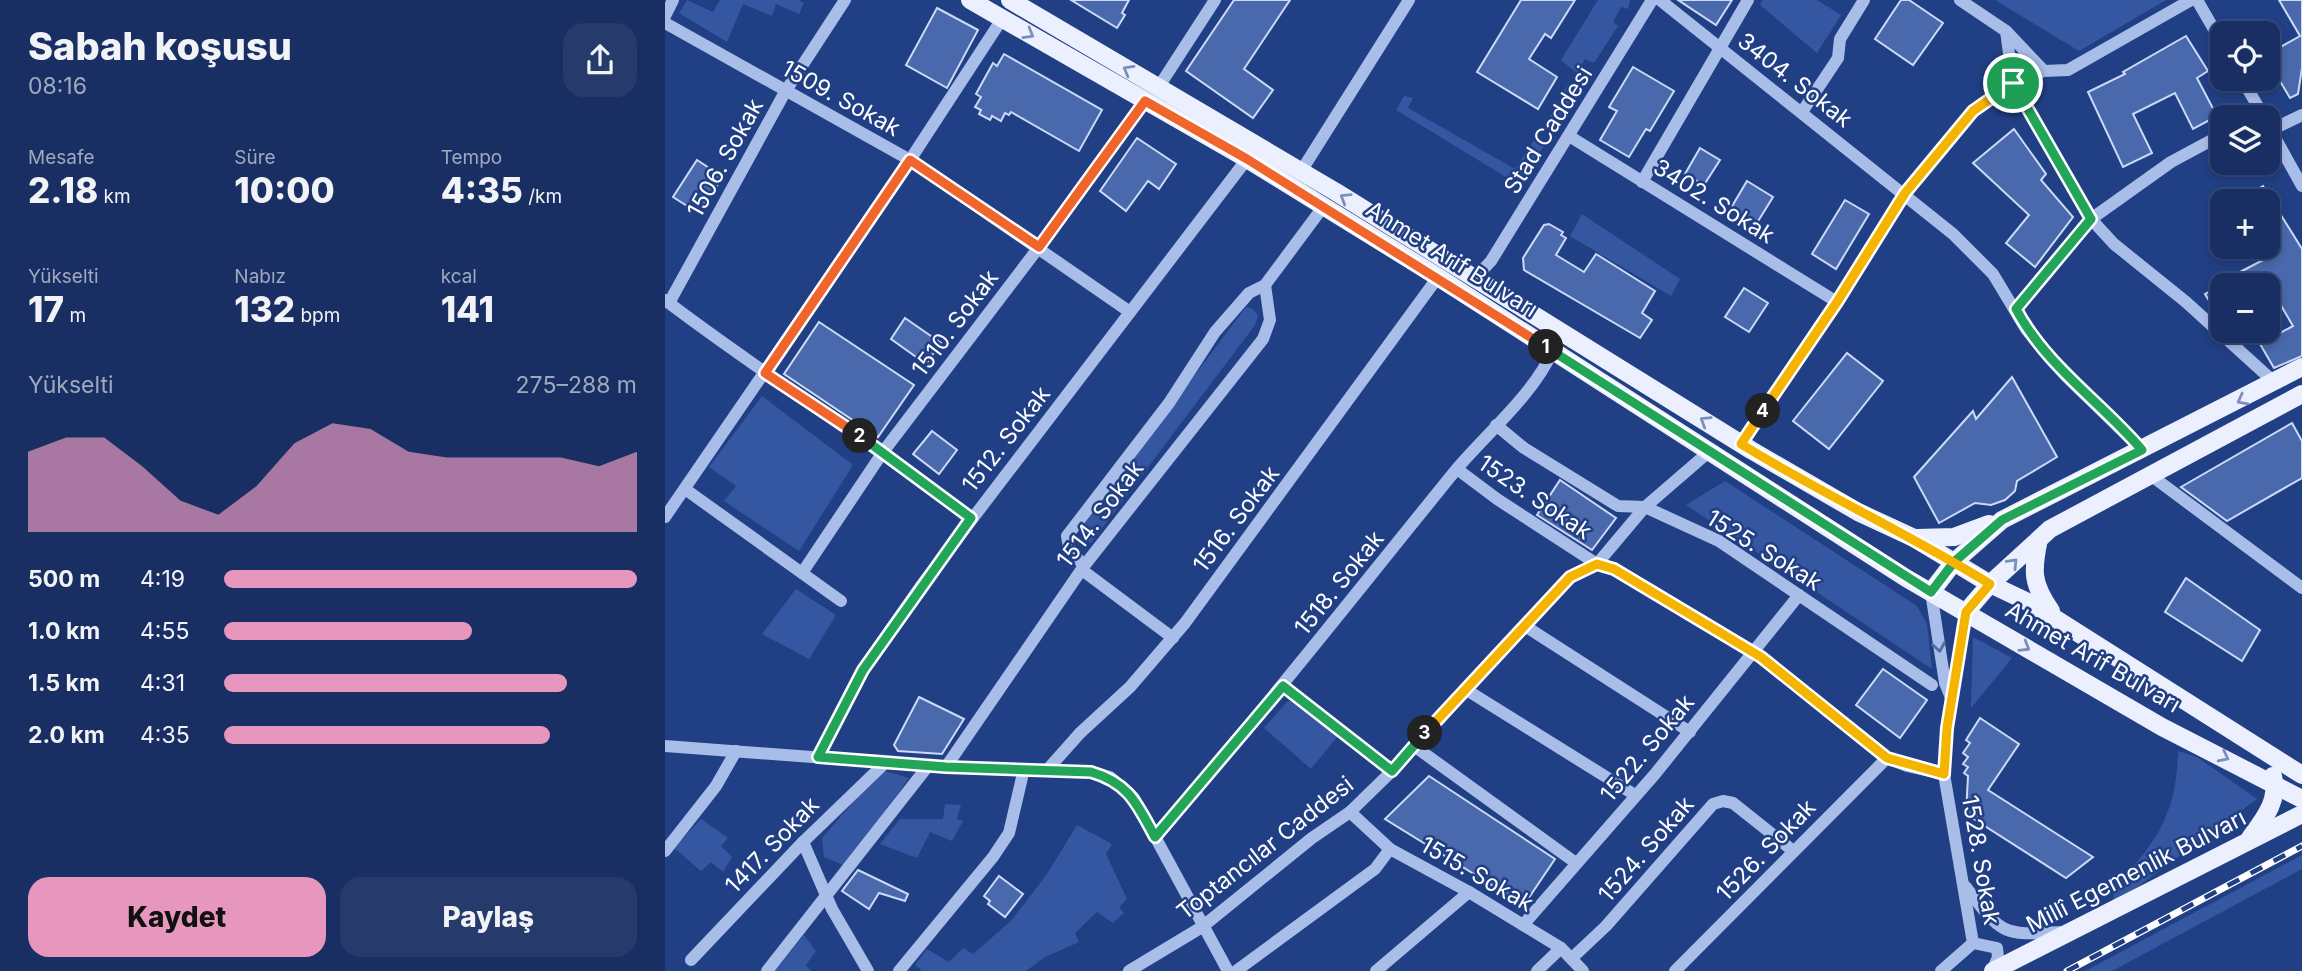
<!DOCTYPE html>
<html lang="tr">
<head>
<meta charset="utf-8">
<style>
  :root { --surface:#192f63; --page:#263b6c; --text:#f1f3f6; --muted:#9fa9be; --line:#374a78; --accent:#e797bd }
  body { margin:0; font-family:Inter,sans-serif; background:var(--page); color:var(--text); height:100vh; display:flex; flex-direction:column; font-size:26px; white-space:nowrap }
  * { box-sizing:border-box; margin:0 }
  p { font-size:23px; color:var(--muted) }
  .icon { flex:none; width:38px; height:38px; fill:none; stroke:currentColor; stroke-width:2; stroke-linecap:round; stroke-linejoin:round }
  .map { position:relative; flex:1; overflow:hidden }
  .side { display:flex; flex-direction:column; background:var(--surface); width:665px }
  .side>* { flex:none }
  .controls { position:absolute; left:1545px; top:21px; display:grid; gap:14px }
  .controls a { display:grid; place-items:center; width:70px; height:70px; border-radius:14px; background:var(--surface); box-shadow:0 4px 10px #0003,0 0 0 2px var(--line); font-size:35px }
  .pin { position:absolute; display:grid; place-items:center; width:60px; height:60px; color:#fff; margin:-30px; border:4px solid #fff; border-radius:50%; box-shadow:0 2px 7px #0007 }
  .km { position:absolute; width:35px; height:35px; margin:-18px; border-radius:50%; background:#222; color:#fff; font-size:19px; line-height:35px; text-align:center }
  .round { display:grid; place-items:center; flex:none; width:74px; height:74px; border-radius:21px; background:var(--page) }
  .headline { display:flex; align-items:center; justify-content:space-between; height:119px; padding:0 28px }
  h1 { font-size:38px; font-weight:800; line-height:52px }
  .stats { display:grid; grid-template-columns:repeat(3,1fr); gap:10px; height:119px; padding:7px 28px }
  .stats div { display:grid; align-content:center }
  .stats b { font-size:35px; font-weight:800 }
  .stats small { font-size:19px; font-weight:400 }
  .stats p { font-size:19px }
  .chart { height:196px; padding:14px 28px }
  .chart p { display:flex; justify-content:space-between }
  .chart svg { width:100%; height:126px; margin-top:7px; fill:var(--accent); opacity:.7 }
  .action { display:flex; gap:14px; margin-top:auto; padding:14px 28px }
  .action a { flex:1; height:80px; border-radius:21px; background:var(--accent); color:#111; font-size:28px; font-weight:800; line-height:80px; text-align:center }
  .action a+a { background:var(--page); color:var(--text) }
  ul { padding:0 28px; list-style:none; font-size:23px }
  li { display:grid; grid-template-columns:112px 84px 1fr; align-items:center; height:52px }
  li i { height:18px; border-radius:9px; background:var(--accent) }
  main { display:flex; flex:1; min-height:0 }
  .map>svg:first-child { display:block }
</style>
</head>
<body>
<main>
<section class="side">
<div class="headline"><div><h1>Sabah koşusu</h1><p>08:16</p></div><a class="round"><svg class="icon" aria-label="share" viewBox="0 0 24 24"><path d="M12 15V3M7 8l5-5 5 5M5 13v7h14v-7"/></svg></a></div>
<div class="stats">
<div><p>Mesafe</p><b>2.18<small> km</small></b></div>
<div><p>Süre</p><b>10:00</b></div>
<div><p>Tempo</p><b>4:35<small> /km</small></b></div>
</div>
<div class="stats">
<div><p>Yükselti</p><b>17<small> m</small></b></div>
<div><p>Nabız</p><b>132<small> bpm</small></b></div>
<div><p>kcal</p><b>141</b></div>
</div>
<div class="chart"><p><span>Yükselti</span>275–288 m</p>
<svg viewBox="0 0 160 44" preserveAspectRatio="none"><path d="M0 44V16L10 11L20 11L30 21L40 33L50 38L60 28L70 13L80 6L90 8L100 16L110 18L120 18L130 18L140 18L150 21L160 16V44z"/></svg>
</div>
<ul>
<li><b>500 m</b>4:19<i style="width:100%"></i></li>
<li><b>1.0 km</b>4:55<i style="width:60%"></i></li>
<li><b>1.5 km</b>4:31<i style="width:83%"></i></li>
<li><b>2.0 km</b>4:35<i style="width:79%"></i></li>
</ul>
<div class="action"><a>Kaydet</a><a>Paylaş</a></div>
</section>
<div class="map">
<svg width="1637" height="971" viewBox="0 0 1637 971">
  <rect width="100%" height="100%" fill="#213f84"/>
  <g fill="#3557a1">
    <polygon points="22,0 48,12 55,0 134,0 139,3 134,14 111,4 107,16 78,4 62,42 14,13"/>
    <polygon points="933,0 965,0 963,9 956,7 948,22 953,26 929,63 920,59 912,73 896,60"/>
    <polygon points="1098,0 1152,0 1176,15 1152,53 1095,5"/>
    <polygon points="1330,0 1501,0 1414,51"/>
    <polygon points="903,84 913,89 887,132 884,118"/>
    <polygon points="739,96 748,98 743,108 850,169 869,140 882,141 854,185 731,110"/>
    <polygon points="917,214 1015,279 1006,296 905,236"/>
    <polygon points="581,307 588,309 593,316 590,325 426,543 417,538 414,529"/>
    <polygon points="97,396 188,465 134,551 59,501 71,486 44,467"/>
    <polygon points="1060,481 1252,606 1262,624 1267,669 1021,505"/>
    <polygon points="131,589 171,615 144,659 97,634"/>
    <polygon points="1308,637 1347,658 1306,708"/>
    <polygon points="623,701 631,701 673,736 646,769 599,728"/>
    <path d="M1513,751L1532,757L1592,799L1449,904L1448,887C1491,845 1512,813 1513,751Z"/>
    <polygon points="216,770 244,778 181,866 159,857 157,838"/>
    <polygon points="280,804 296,805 292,819 298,821 287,841 265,832 252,858 215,844 235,819 278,819"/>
    <polygon points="36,819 63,838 56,846 67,857 58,872 46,862 36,871 9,848"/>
    <polygon points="412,825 447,844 441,854 462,899 454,907 459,913 448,923 432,912 410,933 414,942 380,957 361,971 257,971 250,965 262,949 284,962 298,948 308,954 346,921 382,874"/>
    <polygon points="1637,855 1637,869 1447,971 1420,971"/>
    <polygon points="139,935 151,951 141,965 146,971 110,971"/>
  </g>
  <g fill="#4969ac" stroke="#cddaf7" stroke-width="2">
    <polygon points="406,0 464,0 457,13 460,15 452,28"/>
    <polygon points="569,0 625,0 579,69 608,90 588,118 521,71"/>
    <polygon points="856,0 910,0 886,38 880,34 864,59 892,77 873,109 812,72"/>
    <polygon points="1013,0 1067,0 1051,25"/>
    <polygon points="1236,0 1244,0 1278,23 1248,65 1210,39"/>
    <polygon points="1614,0 1637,0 1637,68 1633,94 1625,98 1603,61 1603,54 1635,36"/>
    <polygon points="272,8 313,30 282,88 241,65"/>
    <polygon points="1521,36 1543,71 1532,78 1552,116 1528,129 1510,93 1468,114 1487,153 1458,167 1423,92 1460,74 1458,72"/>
    <polygon points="339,54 437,110 414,151 346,112 344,115 340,113 336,121 327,116 325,120 314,114 316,110 310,107 316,97 311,94 328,63 332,66"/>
    <polygon points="968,67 1009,91 985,131 981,129 964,157 935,140 952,111 944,107"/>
    <polygon points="1349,129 1381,174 1376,180 1408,217 1370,267 1341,243 1364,215 1308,163"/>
    <polygon points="472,138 511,164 494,189 483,181 461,211 435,191"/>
    <polygon points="1035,148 1055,160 1039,185 1020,174"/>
    <polygon points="32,160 58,177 33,213 8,197"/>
    <polygon points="1082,181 1108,197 1092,223 1066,208"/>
    <polygon points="1598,186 1637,249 1637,356 1609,368 1595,344 1628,326 1604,285 1582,285 1575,272 1600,259 1593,247 1603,247 1603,201 1572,201"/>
    <polygon points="1180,200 1204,214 1171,269 1147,254"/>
    <polygon points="884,224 898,232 896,235 901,238 891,255 919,272 931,254 990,291 977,313 987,320 975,338 859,270 858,258 879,225"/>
    <polygon points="1558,284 1558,323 1540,294"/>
    <polygon points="1079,288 1103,303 1084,332 1060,317"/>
    <polygon points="240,318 276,343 261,364 226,339"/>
    <polygon points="154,322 249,385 213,437 119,374"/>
    <polygon points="1182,353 1218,381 1164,449 1128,421"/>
    <polygon points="1347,377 1392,457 1352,481 1350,491 1340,500 1326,505 1310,503 1274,523 1249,477 1308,411 1311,419"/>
    <polygon points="1627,423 1637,441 1637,478 1562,521 1516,487"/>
    <polygon points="267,431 292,450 274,474 248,454"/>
    <polygon points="895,480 951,518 927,550 872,515"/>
    <polygon points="1521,578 1595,630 1577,661 1500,612"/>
    <polygon points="1218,669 1262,700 1235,738 1191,705"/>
    <polygon points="254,697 299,719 277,754 233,751 229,745"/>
    <polygon points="1315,718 1354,744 1323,790 1428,857 1401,878 1301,814 1303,776 1299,773 1303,767 1298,764 1303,757 1298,753 1305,743 1301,740"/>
    <polygon points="764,776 890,859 859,905 720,819"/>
    <polygon points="193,870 243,894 240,901 214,893 204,909 177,891"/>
    <polygon points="334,876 358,894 340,917 323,904 325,901 319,896"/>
  </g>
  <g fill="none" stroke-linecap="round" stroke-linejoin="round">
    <g stroke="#a9bde9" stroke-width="12">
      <polyline points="995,0 1288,234 1328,274 1361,329 1401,376 1477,450"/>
      <polyline points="1295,0 1341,31 1379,71"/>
      <polyline points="1532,0 1558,45"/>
      <polyline points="0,16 8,0"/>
      <polyline points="0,23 245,160 465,312"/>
      <polyline points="1341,31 1348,83 1426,219 1449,244 1521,302 1609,382"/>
      <polyline points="1577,79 1599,117"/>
      <polyline points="493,88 550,0"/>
      <polyline points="1137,112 1173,58 1175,39 1199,0"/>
      <polyline points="1603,125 1637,186"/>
      <polyline points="1606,130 1637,115"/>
      <polyline points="904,136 1172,302"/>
      <polyline points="635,173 744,0"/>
      <polyline points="977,182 1083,0"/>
      <polyline points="809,279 826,261 987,0"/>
      <path d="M0,300C100,376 206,442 306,518"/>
      <polyline points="4,303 120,92 180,0"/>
      <polyline points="1351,309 1426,219 1506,162 1558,134"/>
      <polyline points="831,425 859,448 953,506 980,507 1054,541 1267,685"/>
      <polyline points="1076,444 1172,302 1240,193 1308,112 1348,83 1379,71 1403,70 1526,0"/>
      <polyline points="792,469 832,499 932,564 949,569 1096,657 1222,758 1242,766 1279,774"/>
      <polyline points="1484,474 1637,588"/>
      <polyline points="20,489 176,601"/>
      <polyline points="0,517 245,160 337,19"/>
      <polyline points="419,566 404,548 402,536 504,403 550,332 584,293 600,285 658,207"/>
      <polyline points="417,570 508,638"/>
      <polyline points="137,573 218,452 374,247 479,101"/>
      <polyline points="1266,592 1280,683 1287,700"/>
      <polyline points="860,626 1025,732"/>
      <polyline points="618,686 727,771"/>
      <polyline points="800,689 970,795"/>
      <polyline points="0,746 281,767 426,772 445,777 469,798 563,971"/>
      <polyline points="749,746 911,863"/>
      <polyline points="153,757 198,669 256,586 582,159"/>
      <polyline points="281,767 419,566 598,339 605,320 600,285"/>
      <polyline points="383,769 415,733 465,687 520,623 773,277"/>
      <polyline points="685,812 725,849 804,892 896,948 918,971"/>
      <path d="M490,837C593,718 690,594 790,471C820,435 869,394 887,352"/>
      <polyline points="138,842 167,909 203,971"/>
      <polyline points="0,851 51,786 71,751"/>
      <path d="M1301,887C1338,937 1338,935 1399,932"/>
      <polyline points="858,925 990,774 1134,595"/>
      <polyline points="1308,943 1332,948 1333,957 1327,971"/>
      <polyline points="907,958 941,926 1048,804 1058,801 1068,803 1127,850"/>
      <polyline points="26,960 138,842 221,762"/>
      <polyline points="102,971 263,766"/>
      <polyline points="234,971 328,857 344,833 359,769"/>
      <polyline points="464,971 537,927 647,838 685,812 727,771 905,577 932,564 980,507 1046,450"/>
      <polyline points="571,971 710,869 725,849"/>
      <polyline points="711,971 804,892"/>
      <polyline points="872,971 896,948"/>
      <polyline points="1010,971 1222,758"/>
      <polyline points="1276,971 1308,943 1279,774 1282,728 1301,612"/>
    </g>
    <g stroke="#ecf0fe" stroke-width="18">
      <polyline points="305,0 582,159 773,277 1241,578 1497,727 1637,799"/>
      <polyline points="345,0 671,192 1086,450 1193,512 1249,538 1325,584 1369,605 1637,775"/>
      <polyline points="1252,538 1289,537 1324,524"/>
      <path d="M1374,539C1367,571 1367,584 1386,611"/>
      <polyline points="1266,592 1289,562 1337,520 1637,367"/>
      <polyline points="1301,612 1325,584 1385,529 1637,394"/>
      <path d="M1585,838C1598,820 1615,800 1608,776"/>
      <polyline points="1328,971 1637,814"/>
    </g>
    <defs>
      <polyline id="rail" points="1402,971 1637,846"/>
    </defs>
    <use href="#rail" stroke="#fff" stroke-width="7"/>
    <use href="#rail" stroke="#213f84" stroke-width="4.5" stroke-dasharray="13" stroke-linecap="butt"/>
  </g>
  <defs><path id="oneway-chevron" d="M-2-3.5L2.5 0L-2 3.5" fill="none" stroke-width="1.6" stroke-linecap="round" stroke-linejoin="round" transform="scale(1.75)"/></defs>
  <g stroke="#7c8fbb">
    <use href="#oneway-chevron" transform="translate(364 34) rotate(30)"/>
    <use href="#oneway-chevron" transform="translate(463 70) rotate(-150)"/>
    <use href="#oneway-chevron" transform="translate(680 198) rotate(-148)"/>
    <use href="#oneway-chevron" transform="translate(1577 400) rotate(152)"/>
    <use href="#oneway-chevron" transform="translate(1040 421) rotate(-148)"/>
    <use href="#oneway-chevron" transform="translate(1348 563) rotate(-46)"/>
    <use href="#oneway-chevron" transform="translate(1360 647) rotate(31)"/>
    <use href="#oneway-chevron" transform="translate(1559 757) rotate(27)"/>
  </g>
  <use stroke="#516ba7" href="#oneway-chevron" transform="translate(1274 647) rotate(81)"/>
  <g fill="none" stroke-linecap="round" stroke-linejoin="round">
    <defs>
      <path id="split-1" d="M881,347L1266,592L1289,562L1337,520L1477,450C1436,402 1381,366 1351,309L1426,219L1348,83"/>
      <polyline id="split-2" points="195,436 100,373 245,160 374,247 480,101 582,159 881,347"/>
      <path id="split-3" d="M195,436L306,518L198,670L153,757L281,767L426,772C464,783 472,804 490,837L618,686L727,771L760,733"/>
      <path id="split-4" d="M760,733L905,577L932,564L949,569L1096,657L1222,758L1279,774L1282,728L1301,612L1325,584C1244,534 1157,494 1076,444L1098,411"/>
      <polyline id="split-5" points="1098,411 1172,302 1240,193 1308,111 1348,83"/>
    </defs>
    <use href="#split-1" stroke="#fff" stroke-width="14"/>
    <use href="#split-2" stroke="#fff" stroke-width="14"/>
    <use href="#split-3" stroke="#fff" stroke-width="14"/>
    <use href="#split-4" stroke="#fff" stroke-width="14"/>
    <use href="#split-5" stroke="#fff" stroke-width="14"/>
    <use href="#split-1" stroke="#22a559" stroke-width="9"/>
    <use href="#split-2" stroke="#f0652b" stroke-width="9"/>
    <use href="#split-3" stroke="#22a559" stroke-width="9"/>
    <use href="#split-4" stroke="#f5b400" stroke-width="9"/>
    <use href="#split-5" stroke="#f5b400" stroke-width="9"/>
  </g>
  <g text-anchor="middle" stroke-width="5" stroke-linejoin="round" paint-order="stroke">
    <g font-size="23" fill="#fff" stroke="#213f84">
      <text transform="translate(1130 80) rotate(38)" y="8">3404. Sokak</text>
      <text transform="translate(176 98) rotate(29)" y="8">1509. Sokak</text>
      <text transform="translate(883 130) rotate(-58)" y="8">Stad Caddesi</text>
      <text transform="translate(60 158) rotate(-61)" y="8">1506. Sokak</text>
      <text transform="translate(1049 201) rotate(32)" y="8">3402. Sokak</text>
      <text transform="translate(787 259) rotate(32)" y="8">Ahmet Arif Bulvarı</text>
      <text transform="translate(290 323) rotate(-53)" y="8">1510. Sokak</text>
      <text transform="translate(341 439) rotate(-52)" y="8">1512. Sokak</text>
      <text transform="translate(870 497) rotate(34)" y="8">1523. Sokak</text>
      <text transform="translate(435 514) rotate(-53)" y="8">1514. Sokak</text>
      <text transform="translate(571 519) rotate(-53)" y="8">1516. Sokak</text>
      <text transform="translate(1099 550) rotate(32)" y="8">1525. Sokak</text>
      <text transform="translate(674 583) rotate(-51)" y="8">1518. Sokak</text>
      <text transform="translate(1428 657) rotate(30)" y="8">Ahmet Arif Bulvarı</text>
      <text transform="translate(982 748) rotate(-50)" y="8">1522. Sokak</text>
      <text transform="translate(107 845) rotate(-46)" y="8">1417. Sokak</text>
      <text transform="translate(600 848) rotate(-38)" y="8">Toptancılar Caddesi</text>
      <text transform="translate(981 849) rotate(-49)" y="8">1524. Sokak</text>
      <text transform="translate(1101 850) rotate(-46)" y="8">1526. Sokak</text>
      <text transform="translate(1316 860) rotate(80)" y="8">1528. Sokak</text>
      <text transform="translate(1471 871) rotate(-27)" y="8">Millî Egemenlik Bulvarı</text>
      <text transform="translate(812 874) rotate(30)" y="8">1515. Sokak</text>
    </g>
  </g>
</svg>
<div class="controls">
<a><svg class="icon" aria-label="locate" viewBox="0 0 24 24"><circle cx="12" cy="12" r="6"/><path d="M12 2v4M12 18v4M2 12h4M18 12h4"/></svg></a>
<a><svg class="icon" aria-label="layers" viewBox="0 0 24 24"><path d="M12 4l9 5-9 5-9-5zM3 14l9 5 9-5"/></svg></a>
<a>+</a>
<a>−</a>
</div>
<div class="pin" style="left:1348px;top:83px;background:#1e9e55"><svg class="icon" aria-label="arrive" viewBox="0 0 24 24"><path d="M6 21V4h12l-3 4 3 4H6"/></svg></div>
<b class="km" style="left:881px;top:347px">1</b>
<b class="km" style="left:195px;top:436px">2</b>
<b class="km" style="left:760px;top:733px">3</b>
<b class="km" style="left:1098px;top:411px">4</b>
</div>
</main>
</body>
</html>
